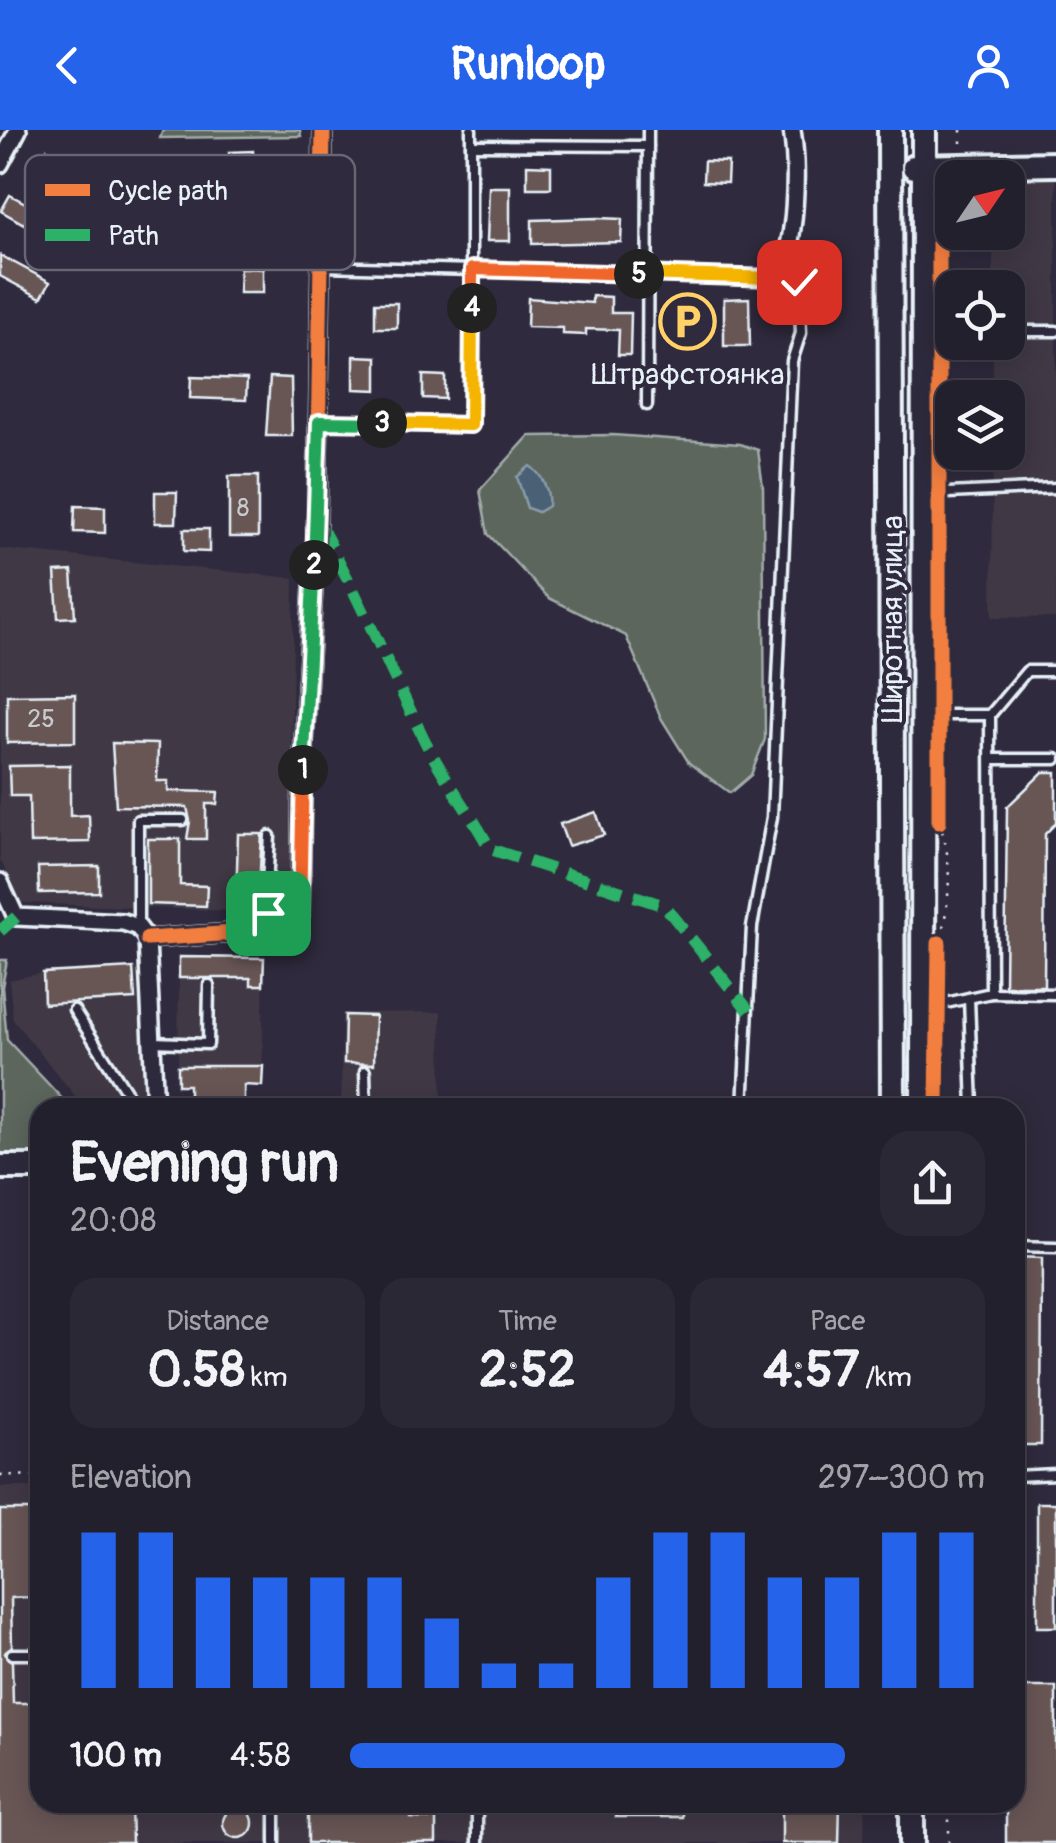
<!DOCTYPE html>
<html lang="en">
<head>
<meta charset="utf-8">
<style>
  :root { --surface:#23202e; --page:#2b2836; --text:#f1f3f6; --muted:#a3a3aa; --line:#403e4a; --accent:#2563eb }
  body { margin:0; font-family:Pangolin,sans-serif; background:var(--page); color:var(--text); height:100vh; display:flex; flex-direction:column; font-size:38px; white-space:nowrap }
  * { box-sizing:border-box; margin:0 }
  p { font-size:32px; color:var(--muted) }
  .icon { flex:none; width:55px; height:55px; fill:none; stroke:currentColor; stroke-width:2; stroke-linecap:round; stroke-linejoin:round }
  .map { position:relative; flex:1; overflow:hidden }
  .sheet { position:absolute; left:30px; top:968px; width:995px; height:715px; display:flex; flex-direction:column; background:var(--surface); border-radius:30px; box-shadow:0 5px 25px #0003,0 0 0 2px var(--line) }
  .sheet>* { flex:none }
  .needle { width:65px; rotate:55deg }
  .buttons { position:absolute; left:935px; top:30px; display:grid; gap:20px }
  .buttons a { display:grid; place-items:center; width:90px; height:90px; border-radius:20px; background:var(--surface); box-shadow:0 5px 25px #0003,0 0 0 2px var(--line); font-size:50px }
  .pin { position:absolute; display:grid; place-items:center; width:85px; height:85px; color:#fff; margin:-42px; border-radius:20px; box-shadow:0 5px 15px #0006 }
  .km { position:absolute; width:50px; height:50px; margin:-25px; border-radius:50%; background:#222; color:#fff; font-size:28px; line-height:50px; text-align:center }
  .round { display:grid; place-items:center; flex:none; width:105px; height:105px; border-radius:30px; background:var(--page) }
  .head { display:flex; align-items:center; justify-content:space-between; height:170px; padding:0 40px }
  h1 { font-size:55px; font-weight:700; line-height:75px }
  .metrics { display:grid; grid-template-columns:repeat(3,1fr); gap:15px; height:170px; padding:10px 40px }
  .metrics div { display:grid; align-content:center; border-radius:25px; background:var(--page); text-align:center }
  .metrics b { font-size:50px; font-weight:700 }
  .metrics small { font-size:28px; font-weight:400 }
  .metrics p { font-size:28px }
  .chart { height:280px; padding:20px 40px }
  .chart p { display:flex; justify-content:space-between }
  .chart svg { width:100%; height:180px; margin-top:10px; stroke:var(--accent); stroke-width:6 }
  ul { padding:0 40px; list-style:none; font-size:32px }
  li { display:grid; grid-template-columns:160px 120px 1fr; align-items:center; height:75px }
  li i { height:25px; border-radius:12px; background:var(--accent) }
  header { display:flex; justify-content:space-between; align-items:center; height:130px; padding:0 40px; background:var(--accent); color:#fff; font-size:45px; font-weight:700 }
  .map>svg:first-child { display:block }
</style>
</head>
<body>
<header><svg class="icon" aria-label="back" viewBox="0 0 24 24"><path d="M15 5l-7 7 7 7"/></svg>Runloop<svg class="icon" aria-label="person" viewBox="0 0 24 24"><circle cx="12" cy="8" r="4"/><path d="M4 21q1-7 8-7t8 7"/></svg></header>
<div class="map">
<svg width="1056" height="1713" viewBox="0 0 1056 1713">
  <rect width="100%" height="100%" fill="#2f2a3d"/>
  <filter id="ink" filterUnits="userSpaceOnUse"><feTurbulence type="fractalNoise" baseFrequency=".01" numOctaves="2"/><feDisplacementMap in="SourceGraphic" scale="20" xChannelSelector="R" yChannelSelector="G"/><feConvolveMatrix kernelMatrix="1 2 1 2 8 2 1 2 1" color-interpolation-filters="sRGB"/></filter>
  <g filter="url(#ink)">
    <g fill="#403844">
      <polygon points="1056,46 1056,488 992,487 993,323 1008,322 1008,268 993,267 993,213 1008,212 1008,158 993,157 993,103 1008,102 1008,48 994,47"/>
      <polygon points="0,419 294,448 289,783 21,773 0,729"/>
      <polygon points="179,827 264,828 262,956 178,955"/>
      <polygon points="133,838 145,840 147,976 84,977 13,890 9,850 43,843"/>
      <polygon points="441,882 442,977 341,978 342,883"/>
      <polygon points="0,1357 40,1357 40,1672 865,1672 864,1713 0,1713"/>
    </g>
    <g fill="#5b665b" stroke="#a2acaa" stroke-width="2.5">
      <polygon points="163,0 300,0 301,6 160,8"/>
      <polygon points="613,305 740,314 758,320 763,357 765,609 751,645 730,663 689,633 661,588 626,506 549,468 488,404 480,360 529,306"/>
      <polygon points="0,830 7,830 2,857 7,910 70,977 40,978 40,1028 0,1026"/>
    </g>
    <path fill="#4a6175" stroke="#899ba9" stroke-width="2.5" d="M530,336C542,344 550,361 548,376L538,382L527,378L517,347Z"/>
    <g fill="#675755" stroke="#e8f1f8" stroke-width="2.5">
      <polygon points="47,19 107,52 100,64 71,48 57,76 34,64 48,36 41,32"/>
      <polygon points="253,21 254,53 229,53 229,22"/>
      <polygon points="704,31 728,32 727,53 703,52"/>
      <polygon points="527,35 551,36 551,58 527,58"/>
      <polygon points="489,57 510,57 510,111 487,111"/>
      <polygon points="10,65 33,77 24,94 1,81"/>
      <polygon points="598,88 622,89 621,112 532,114 532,90"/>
      <polygon points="0,125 50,152 41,168 0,146"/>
      <polygon points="240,138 263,139 263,163 239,163"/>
      <polygon points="592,166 611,167 611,183 631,183 630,225 618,225 619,200 586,199 586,205 563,204 563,198 527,197 528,168 592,173"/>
      <polygon points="749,168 750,216 724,216 724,169"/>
      <rect x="375" y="173" width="22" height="25"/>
      <polygon points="354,226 377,227 377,260 354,259"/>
      <polygon points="423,245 445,246 445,269 423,268"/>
      <polygon points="191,247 247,249 246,270 190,268"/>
      <polygon points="270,247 291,248 292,306 266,306"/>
      <rect x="229" y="346" width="29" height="61"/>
      <polygon points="155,362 177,362 176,393 155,393"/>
      <polygon points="75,376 105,377 105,403 74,402"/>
      <polygon points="184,399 209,399 209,422 184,421"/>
      <polygon points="72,441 75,487 58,488 55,442"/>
      <polygon points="75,564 75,612 7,613 7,565"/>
      <polygon points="112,613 158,614 157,651 168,651 168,661 218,662 217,674 206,674 206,709 187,709 190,691 187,677 116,676"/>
      <polygon points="70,635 70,686 89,685 90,712 30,713 29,666 10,666 9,636"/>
      <polygon points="1043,642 1056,642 1056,693 1045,704 1044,856 1005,856 1007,677"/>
      <polygon points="596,682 604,705 568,716 560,694"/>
      <polygon points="238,704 262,704 258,774 236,773"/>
      <polygon points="148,709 180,709 180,755 207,756 206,776 148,774"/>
      <polygon points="99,736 99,762 39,763 38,737"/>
      <polygon points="179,827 264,828 263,855 251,855 251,848 179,848"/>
      <polygon points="133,838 135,869 44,874 43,843"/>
      <polygon points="345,885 375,886 374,934 344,933"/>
      <polygon points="178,936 263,936 262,956 244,955 244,978 189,978 189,955 178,955"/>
      <polygon points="1015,1127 1042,1128 1041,1315 1015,1315"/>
      <rect x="1037" y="1373" width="19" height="124"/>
      <polygon points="0,1380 40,1380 40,1467 11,1468 12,1516 5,1523 12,1532 13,1573 40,1573 40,1672 131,1672 132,1713 0,1713"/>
      <polygon points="1015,1557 1056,1557 1056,1713 1006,1713 1006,1672 1015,1672"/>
      <polygon points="308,1672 411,1672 411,1688 436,1689 436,1713 308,1713"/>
      <polygon points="617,1672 682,1672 682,1687 616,1687"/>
      <polygon points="782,1672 840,1672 839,1713 782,1713"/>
      <circle cx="238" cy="1693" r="15"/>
    </g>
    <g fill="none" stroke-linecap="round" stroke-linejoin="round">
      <defs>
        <g id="lane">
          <polyline points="471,15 648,16"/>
          <polyline points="322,136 777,148 799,152 801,203 792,231 772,687 752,797 743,978"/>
          <polyline points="926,200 952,200"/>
          <polyline points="1008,201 1056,201"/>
          <polyline points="647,275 648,0"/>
          <polyline points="320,292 471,295 471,0"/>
          <polyline points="926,364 1056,358"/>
          <polyline points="927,585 990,585 991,863 928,877"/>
          <polyline points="990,585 1027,541 1056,541"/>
          <polyline points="991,629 1056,629"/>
          <polyline points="138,797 138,690 183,690"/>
          <polyline points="264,801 270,706"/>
          <polyline points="991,863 1056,864"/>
          <polyline points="969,868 973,978"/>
          <polyline points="74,880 126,961 132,978"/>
          <polyline points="152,912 208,914 209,855"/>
          <polyline points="365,941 366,978"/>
          <polyline points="1015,1116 1056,1117"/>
          <polyline points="1015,1346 1056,1344"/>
          <polyline points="12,1524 40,1524"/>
          <polyline points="275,1672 275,1713"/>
          <polyline points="477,1713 477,1672"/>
        </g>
        <g id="street">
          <polyline points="0,34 18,0"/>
          <path d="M777,148C797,116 798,37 792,0"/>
          <polyline points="0,752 16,787 123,792 138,797 147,809 155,978"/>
          <polyline points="147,809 278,800 300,784 302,646 317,389 323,0"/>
        </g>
        <g id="secondary">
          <polyline points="890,0 893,978"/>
          <polyline points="914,37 1056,34"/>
          <polyline points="923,978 924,0"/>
          <polyline points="0,1037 40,1037"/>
          <polyline points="912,1713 912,1672"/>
        </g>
      </defs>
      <use href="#lane" stroke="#e8f1f8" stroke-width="15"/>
      <use href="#street" stroke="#e8f1f8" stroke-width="22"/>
      <use href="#secondary" stroke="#e8f1f8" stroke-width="30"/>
      <g stroke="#e8f1f8" stroke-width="2.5" stroke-dasharray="2.5 8" stroke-linecap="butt">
        <polyline points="961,0 961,17"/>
        <path d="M942,701C952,732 950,770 942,801"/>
        <polyline points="29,1098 40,1299"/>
        <polyline points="0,1345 40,1346"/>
        <polyline points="949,1713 949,1672"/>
      </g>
      <use href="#lane" stroke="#2f2a3d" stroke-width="8"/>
      <use href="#street" stroke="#2f2a3d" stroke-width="15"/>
      <use href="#secondary" stroke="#2f2a3d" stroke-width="22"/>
      <g stroke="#2db169" stroke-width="12" stroke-dasharray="25 12" stroke-linecap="butt">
        <path d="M320,395C357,464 388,535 422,605C441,645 469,680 490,719L665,776L749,881"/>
        <polyline points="0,801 16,787"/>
      </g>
      <defs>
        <g id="cycleway">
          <polyline points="939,692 939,61"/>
          <polyline points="147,809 278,800 300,784 302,646 317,389 323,0"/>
          <polyline points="937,978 939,813"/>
        </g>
      </defs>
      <use href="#cycleway" stroke="#2f2a3d" stroke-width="21"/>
      <use href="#cycleway" stroke="#f27e40" stroke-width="15"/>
    </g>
  </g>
  <g fill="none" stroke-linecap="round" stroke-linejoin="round" filter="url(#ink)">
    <defs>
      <polyline id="split-1" points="268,783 264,801 291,794 300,784 303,640"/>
      <polyline id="split-2" points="303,640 314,435"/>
      <polyline id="split-3" points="314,435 319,292 382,293"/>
      <polyline id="split-4" points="382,293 471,295 472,178"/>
      <polyline id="split-5" points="472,178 472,139 639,144"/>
      <polyline id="split-6" points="639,144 777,148 799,152"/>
    </defs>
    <use href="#split-1" stroke="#fff" stroke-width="20"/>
    <use href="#split-2" stroke="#fff" stroke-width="20"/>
    <use href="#split-3" stroke="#fff" stroke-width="20"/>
    <use href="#split-4" stroke="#fff" stroke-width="20"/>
    <use href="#split-5" stroke="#fff" stroke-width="20"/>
    <use href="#split-6" stroke="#fff" stroke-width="20"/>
    <use href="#split-1" stroke="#f0652b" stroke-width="12"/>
    <use href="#split-2" stroke="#22a559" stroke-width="12"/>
    <use href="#split-3" stroke="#22a559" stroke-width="12"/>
    <use href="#split-4" stroke="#f5b400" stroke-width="12"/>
    <use href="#split-5" stroke="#f0652b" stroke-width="12"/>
    <use href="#split-6" stroke="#f5b400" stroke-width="12"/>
  </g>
  <defs>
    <symbol id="parking-ring" viewBox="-11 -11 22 22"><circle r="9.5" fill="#2f2a3d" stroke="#ffd166" stroke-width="1.5"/><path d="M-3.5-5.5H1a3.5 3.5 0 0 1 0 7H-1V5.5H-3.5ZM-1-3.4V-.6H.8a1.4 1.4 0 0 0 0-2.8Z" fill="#ffd166"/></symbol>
  </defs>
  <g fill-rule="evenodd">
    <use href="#parking-ring" x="656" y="160" width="63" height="63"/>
  </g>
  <g text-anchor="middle" stroke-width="8" stroke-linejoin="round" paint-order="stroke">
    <g font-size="25" fill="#c8cacf">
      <text x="243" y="386">8</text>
      <text x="41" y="597">25</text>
    </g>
    <g font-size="30" fill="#e8f1f8" stroke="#2f2a3d">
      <text x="688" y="254">Штрафстоянка</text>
    </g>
    <g font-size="30" fill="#e8f1f8" stroke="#2f2a3d">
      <text transform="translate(892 489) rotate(-90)" y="10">Широтная улица</text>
    </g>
  </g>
  <rect x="25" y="25" width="330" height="115" rx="15" fill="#2f2a3d" stroke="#666675" stroke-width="2.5"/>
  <rect x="45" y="54" width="45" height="12" fill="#f27e40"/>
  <rect x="45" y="99" width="45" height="12" fill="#2db169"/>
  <g font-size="28" fill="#e8f1f8">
    <text x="108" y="70">Cycle path</text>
    <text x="108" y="115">Path</text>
  </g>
</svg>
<div class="buttons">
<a><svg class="needle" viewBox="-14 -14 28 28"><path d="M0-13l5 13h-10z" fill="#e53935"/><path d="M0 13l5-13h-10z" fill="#a3a3aa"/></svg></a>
<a><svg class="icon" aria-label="locate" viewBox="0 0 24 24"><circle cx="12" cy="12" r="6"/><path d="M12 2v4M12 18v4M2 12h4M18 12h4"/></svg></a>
<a><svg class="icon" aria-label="layers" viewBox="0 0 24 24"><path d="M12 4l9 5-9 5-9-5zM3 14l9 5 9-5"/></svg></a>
</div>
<div class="pin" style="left:268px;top:783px;background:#1e9e55"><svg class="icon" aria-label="arrive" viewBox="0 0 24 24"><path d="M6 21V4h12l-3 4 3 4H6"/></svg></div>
<div class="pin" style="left:799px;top:152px;background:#d93025"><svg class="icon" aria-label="check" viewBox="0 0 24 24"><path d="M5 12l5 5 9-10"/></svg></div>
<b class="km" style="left:303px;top:640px">1</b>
<b class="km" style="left:314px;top:435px">2</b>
<b class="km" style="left:382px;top:293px">3</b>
<b class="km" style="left:472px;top:178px">4</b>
<b class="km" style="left:639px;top:144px">5</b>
<section class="sheet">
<div class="head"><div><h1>Evening run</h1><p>20:08</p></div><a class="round"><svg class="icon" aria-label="share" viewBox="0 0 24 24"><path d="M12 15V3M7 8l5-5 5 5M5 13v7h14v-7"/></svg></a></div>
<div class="metrics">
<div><p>Distance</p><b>0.58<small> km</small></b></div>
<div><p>Time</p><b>2:52</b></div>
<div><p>Pace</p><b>4:57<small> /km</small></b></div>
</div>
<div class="chart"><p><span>Elevation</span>297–300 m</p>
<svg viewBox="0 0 160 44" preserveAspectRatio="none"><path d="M5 44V6M15 44V6M25 44V17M35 44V17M45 44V17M55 44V17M65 44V27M75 44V38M85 44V38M95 44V17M105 44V6M115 44V6M125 44V17M135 44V17M145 44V6M155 44V6"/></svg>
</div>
<ul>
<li><b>100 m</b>4:58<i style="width:78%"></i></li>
</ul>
</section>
</div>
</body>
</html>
